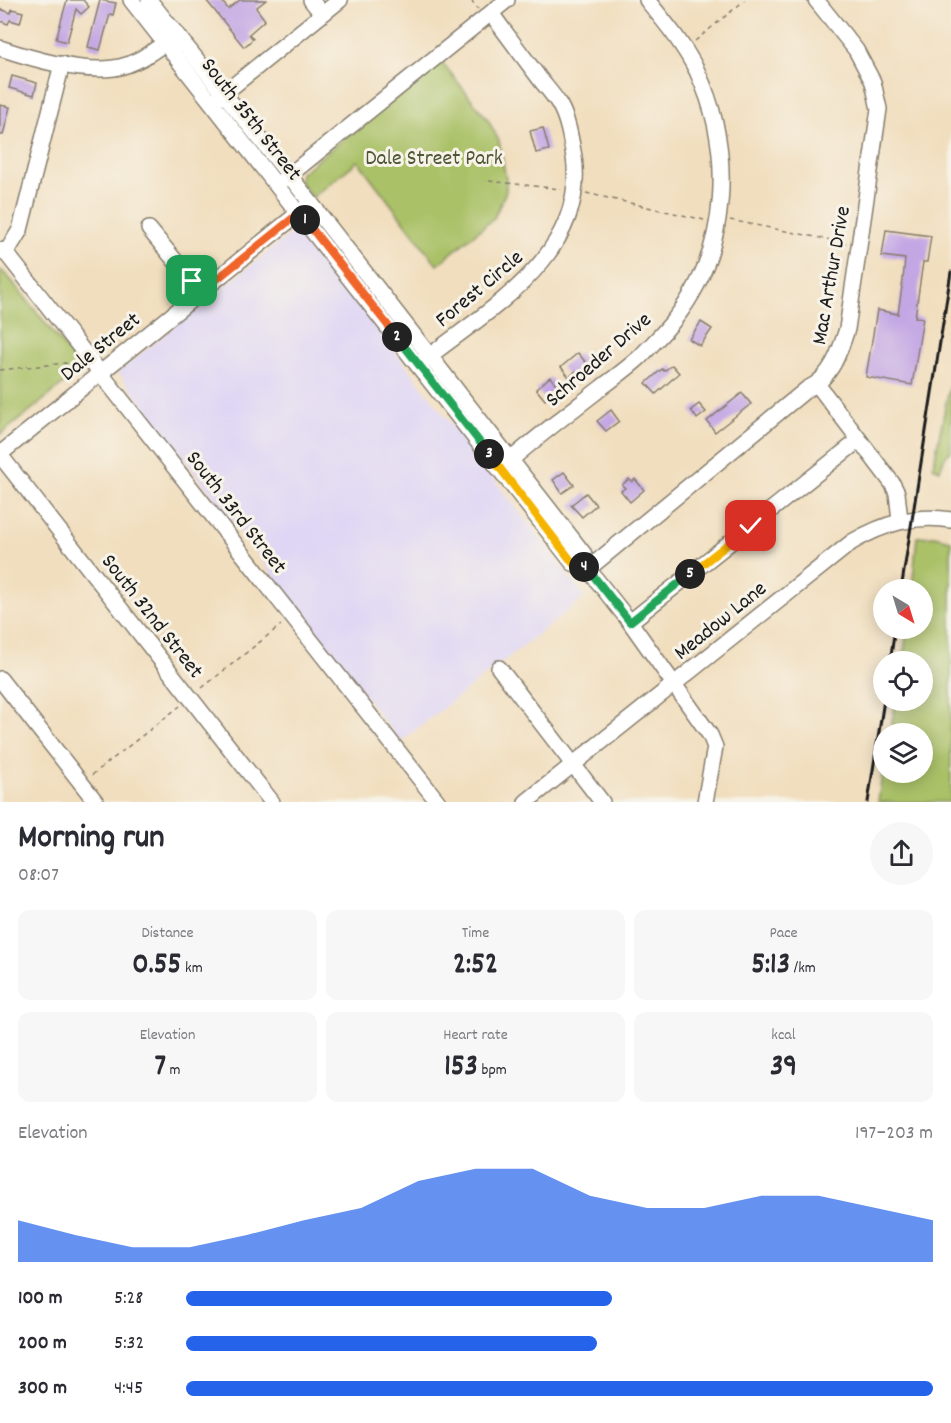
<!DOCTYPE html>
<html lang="en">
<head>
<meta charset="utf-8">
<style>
  :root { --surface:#fff; --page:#f7f7f7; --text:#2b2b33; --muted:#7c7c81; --accent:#2563eb }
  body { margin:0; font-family:Dekko,sans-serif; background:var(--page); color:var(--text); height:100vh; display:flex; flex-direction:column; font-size:22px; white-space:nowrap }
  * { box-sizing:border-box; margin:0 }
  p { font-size:20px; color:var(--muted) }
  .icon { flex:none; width:33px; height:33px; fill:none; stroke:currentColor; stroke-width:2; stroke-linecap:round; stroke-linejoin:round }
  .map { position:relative; height:802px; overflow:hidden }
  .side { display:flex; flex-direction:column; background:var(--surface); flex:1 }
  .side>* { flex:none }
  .needle { width:39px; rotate:142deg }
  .tools { position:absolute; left:873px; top:579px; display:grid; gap:12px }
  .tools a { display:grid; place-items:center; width:60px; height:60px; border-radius:50%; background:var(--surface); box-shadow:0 3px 15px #0003; font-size:30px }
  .pin { position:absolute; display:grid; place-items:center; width:51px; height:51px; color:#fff; margin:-26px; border-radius:12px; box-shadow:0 3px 9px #0006 }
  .km { position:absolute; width:30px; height:30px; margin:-15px; border-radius:50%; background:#222; color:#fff; font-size:16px; line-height:30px; text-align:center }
  .round { display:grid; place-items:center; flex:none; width:63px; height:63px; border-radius:32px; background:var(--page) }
  .overview { display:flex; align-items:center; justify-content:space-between; height:102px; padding:0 18px }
  h1 { font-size:33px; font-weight:700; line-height:45px }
  .metrics { display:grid; grid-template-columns:repeat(3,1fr); gap:9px; height:102px; padding:6px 18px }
  .metrics div { display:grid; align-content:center; border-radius:12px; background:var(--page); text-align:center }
  .metrics b { font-size:30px; font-weight:700 }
  .metrics small { font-size:16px; font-weight:400 }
  .metrics p { font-size:16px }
  .chart { height:168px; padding:12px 18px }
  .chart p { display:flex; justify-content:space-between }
  .chart svg { width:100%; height:108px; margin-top:6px; fill:var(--accent); opacity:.7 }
  ul { padding:0 18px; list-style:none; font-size:20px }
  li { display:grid; grid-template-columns:96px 72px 1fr; align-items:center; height:45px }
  li i { height:15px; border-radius:8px; background:var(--accent) }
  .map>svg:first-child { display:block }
</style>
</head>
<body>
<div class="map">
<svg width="951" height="802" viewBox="0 0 951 802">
  <rect width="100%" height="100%" fill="#f7f3e8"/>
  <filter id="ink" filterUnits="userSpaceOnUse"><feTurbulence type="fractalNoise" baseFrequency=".0167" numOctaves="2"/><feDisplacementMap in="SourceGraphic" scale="12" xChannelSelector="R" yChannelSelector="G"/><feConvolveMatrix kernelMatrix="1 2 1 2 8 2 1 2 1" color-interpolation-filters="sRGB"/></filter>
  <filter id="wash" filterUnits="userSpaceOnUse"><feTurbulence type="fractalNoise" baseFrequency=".008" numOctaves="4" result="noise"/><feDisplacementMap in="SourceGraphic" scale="24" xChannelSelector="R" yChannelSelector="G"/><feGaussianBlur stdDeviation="1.35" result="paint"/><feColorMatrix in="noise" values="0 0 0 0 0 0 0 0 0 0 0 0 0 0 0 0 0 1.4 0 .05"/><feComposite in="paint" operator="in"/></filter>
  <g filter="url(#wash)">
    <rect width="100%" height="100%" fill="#f1debe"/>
    <polygon fill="#dfd5f5" points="299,227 585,597 400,742 118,372"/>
    <g fill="#aac167" stroke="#636e42" stroke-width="1.5">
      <polygon points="441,61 488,120 499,141 506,179 506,191 494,218 437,265 358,161 312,198 299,180 301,173"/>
      <polygon points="0,269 11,280 79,365 77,373 0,435"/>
      <polygon points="951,379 951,451 945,457 940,470 933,467"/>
      <polygon points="934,536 951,540 951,802 878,802 883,769 884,772 922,772 922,734 890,733 896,701 922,700 922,662 903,661 907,629 922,628 922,590 912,589 917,537"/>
    </g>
    <g id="blocks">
      <g fill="#c3a6e4">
        <polygon points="67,0 83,0 89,7 81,14 76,9 67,42 56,39"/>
        <polygon points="100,0 116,3 113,15 110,14 100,50 88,47"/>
        <polygon points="206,0 221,0 228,9 240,0 266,0 256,8 265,20 249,34 253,39 244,47"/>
        <polygon points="0,9 11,13 12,9 23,12 20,23 10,20 8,24 0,21"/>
        <polygon points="12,76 37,83 34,95 9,88"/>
        <polygon points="0,105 10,107 3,135 0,135"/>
        <polygon points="543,128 549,150 536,153 530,131"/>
        <polygon points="886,230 931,236 927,262 923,262 915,317 923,318 912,385 866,377 877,310 898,314 903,280 905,259 882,256"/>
        <polygon points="701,322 712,329 700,346 689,339"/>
        <polygon points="578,353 588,365 578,374 576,371 569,377 561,367"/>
        <polygon points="672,365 679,373 656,394 646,383 662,369 664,371"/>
        <polygon points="550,377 559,388 545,400 536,389"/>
        <polygon points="742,393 751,404 715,432 707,421"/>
        <polygon points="699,404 706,412 697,419 691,410"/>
        <polygon points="611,410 619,421 606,431 597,421"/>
        <polygon points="564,472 574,485 562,493 553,480"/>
        <polygon points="629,479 632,482 635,479 644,490 630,502 621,491 625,488 622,485"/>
        <polygon points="586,493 596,505 582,517 571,505"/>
      </g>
    </g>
  </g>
  <g filter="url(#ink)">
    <use href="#blocks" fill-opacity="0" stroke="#867d6d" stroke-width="1.5"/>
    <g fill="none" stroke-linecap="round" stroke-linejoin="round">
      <defs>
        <g id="minor">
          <polyline points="131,0 573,563 588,569"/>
          <polyline points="149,0 289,175 584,554 588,569 630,622 710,735 715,747 705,802"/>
          <polyline points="311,0 322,14"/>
          <path d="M0,48C33,59 80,73 114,68C136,65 155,50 172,38"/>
          <polyline points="217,99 340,0"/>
          <polyline points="282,181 507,0"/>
          <polyline points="149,229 201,292"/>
          <polyline points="0,250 6,253 438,802"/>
          <polyline points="6,253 20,230 62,64"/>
          <path d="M423,361C489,309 588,255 574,157C571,140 568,119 559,104C553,94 544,85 537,75C522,55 506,34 491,13"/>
          <polyline points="817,384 892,483 897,493 900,520"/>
          <polyline points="0,454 306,207"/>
          <polyline points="0,455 272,802"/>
          <path d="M505,465C535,438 569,413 601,388C614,378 628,368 640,357C651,345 664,333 674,320C730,250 734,150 697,71C684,45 665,22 647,0"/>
          <path d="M588,569L807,389C831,379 840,351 847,329L879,109L873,82L856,50L816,0"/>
          <polyline points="630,622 859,440"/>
          <polyline points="499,668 602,802"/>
          <polyline points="0,679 96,802"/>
          <path d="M526,802L852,542C883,524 914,514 951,520"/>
        </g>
      </defs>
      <use href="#minor" stroke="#867d6d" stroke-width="18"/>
      <g stroke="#867d6d" stroke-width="1.5" stroke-dasharray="4.5 4.5" stroke-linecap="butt">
        <polyline points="471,0 478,9"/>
        <polyline points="695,41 745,0"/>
        <polyline points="489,181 561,189"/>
        <polyline points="586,193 704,220"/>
        <polyline points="730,220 846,243"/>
        <polyline points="0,370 65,363 80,367"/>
        <polyline points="202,688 281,625"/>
        <polyline points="92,775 180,706"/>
      </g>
      <use href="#minor" stroke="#fff" stroke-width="15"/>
      <g stroke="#1c1c1c" stroke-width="3">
        <polyline points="901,590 951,272"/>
        <polyline points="890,662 895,628"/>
        <polyline points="868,802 884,700"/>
      </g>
    </g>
  </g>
  <g fill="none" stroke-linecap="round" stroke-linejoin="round" filter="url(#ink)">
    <defs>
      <polyline id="split-1" points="192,281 201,292 299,213 305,220"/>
      <polyline id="split-2" points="305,220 397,337"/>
      <polyline id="split-3" points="397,337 489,454"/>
      <polyline id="split-4" points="489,454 573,563 584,567"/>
      <polyline id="split-5" points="584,567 588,569 630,622 690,574"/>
      <polyline id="split-6" points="690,574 751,526"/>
    </defs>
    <use href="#split-1" stroke="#fff" stroke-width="12"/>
    <use href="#split-2" stroke="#fff" stroke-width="12"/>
    <use href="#split-3" stroke="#fff" stroke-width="12"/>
    <use href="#split-4" stroke="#fff" stroke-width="12"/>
    <use href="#split-5" stroke="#fff" stroke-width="12"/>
    <use href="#split-6" stroke="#fff" stroke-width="12"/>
    <use href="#split-1" stroke="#f0652b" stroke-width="8"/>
    <use href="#split-2" stroke="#f0652b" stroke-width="8"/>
    <use href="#split-3" stroke="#22a559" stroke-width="8"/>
    <use href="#split-4" stroke="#f5b400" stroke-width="8"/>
    <use href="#split-5" stroke="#22a559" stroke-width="8"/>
    <use href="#split-6" stroke="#f5b400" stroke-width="8"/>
  </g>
  <g text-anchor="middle" stroke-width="6" stroke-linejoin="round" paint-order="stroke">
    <g font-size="22" fill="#1c1c1c" stroke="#f7f3e8">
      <text transform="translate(253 118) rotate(52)" y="8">South 35th Street</text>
      <text transform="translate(829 275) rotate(-80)" y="8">Mac Arthur Drive</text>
      <text transform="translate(478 287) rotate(-40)" y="8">Forest Circle</text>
      <text transform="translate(99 345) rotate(-39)" y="8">Dale Street</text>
      <text transform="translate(597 358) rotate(-41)" y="8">Schroeder Drive</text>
      <text transform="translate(238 511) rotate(52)" y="8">South 33rd Street</text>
      <text transform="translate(154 615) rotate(52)" y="8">South 32nd Street</text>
      <text transform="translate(719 619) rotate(-39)" y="8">Meadow Lane</text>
    </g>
    <g font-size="22" fill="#4e5636" stroke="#f7f3e8">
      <text x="434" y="164">Dale Street Park</text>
    </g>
  </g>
</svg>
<div class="tools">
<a><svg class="needle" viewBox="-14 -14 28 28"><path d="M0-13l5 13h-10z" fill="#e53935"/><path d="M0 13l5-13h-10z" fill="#7c7c81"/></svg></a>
<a><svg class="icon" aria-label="locate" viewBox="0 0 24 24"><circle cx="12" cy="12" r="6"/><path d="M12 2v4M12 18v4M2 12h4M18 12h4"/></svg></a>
<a><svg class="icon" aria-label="layers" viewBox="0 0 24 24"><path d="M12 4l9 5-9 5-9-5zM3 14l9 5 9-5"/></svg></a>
</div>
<div class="pin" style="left:192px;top:281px;background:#1e9e55"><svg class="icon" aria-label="arrive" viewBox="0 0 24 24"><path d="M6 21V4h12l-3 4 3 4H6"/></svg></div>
<div class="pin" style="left:751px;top:526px;background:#d93025"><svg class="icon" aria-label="check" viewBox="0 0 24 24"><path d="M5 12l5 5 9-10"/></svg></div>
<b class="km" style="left:305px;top:220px">1</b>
<b class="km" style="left:397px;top:337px">2</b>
<b class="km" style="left:489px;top:454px">3</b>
<b class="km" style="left:584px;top:567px">4</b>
<b class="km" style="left:690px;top:574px">5</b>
</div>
<section class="side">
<div class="overview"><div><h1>Morning run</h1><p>08:07</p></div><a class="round"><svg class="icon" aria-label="share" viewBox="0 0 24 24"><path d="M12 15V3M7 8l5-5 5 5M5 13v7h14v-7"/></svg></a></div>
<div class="metrics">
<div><p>Distance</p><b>0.55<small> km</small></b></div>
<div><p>Time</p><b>2:52</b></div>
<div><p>Pace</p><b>5:13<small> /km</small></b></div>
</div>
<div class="metrics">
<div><p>Elevation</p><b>7<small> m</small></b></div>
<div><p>Heart rate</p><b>153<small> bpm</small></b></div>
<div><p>kcal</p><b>39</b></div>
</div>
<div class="chart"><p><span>Elevation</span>197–203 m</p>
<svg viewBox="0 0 160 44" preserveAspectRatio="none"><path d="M0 44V27L10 33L20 38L30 38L40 33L50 27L60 22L70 11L80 6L90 6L100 17L110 22L120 22L130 17L140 17L150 22L160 27V44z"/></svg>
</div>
<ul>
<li><b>100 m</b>5:28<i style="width:57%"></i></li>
<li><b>200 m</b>5:32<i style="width:55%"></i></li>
<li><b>300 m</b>4:45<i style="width:100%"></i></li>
</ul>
</section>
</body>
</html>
